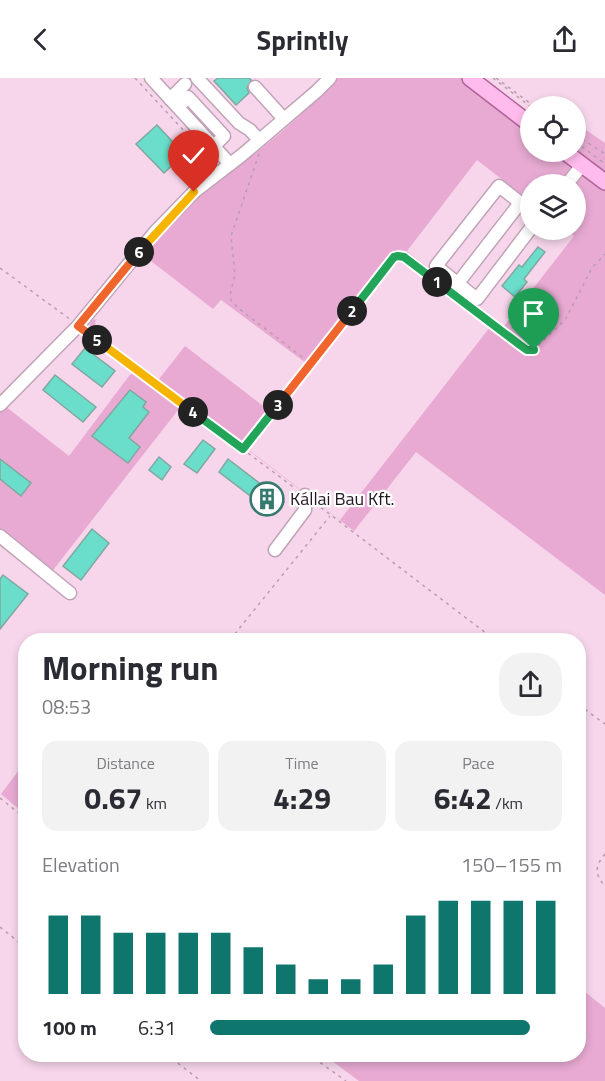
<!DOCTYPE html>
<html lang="en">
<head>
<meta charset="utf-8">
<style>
  :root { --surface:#fff; --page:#f2f2f3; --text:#2b2b33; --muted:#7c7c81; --accent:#0f766e }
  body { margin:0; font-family:"Titillium Web",sans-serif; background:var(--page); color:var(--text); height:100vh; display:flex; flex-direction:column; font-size:22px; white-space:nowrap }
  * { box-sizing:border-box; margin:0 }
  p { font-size:20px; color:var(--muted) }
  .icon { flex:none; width:33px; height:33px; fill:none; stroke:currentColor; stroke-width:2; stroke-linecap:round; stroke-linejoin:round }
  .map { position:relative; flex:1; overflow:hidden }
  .details { position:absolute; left:18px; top:555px; width:568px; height:429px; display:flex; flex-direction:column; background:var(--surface); border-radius:24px; box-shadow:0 3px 9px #0003 }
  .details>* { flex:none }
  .tools { position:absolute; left:520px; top:18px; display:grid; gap:12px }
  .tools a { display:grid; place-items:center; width:66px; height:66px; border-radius:50%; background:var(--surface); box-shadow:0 3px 9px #0003; font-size:30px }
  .pin { position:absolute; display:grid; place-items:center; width:51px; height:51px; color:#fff; margin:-62px -26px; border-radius:50% 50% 50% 0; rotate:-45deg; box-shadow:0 0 6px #0007 }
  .pin .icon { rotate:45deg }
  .km { position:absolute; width:30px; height:30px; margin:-15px; border-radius:50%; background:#222; color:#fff; font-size:16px; line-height:30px; text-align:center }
  .round { display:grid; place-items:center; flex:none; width:63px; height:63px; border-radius:24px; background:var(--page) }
  .summary { display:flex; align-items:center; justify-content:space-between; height:102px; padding:0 24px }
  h1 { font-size:33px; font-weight:700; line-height:45px }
  .metrics { display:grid; grid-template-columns:repeat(3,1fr); gap:9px; height:102px; padding:6px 24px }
  .metrics div { display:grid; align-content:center; border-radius:15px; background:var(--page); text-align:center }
  .metrics b { font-size:30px; font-weight:700 }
  .metrics small { font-size:16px; font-weight:400 }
  .metrics p { font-size:16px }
  .chart { height:168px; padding:12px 24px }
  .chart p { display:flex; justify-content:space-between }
  .chart svg { width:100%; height:108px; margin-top:6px; stroke:var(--accent); stroke-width:6 }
  ul { padding:0 24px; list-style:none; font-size:20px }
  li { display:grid; grid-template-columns:96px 72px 1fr; align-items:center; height:45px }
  li i { height:15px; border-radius:8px; background:var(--accent) }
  header { display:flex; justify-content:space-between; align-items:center; height:78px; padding:0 24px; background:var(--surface); font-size:27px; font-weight:700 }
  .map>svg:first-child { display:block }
</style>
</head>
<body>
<header><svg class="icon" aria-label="back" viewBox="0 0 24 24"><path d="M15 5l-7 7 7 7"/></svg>Sprintly<svg class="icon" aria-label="share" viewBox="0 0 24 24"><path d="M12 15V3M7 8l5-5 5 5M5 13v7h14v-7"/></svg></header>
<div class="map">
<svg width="605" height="1003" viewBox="0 0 605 1003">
  <rect width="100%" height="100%" fill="#f7d6eb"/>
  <g fill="#e8aad3" fill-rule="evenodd">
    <path d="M338,0H464L531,50V74H561L574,91L562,106H531V124L477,82L407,173L504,248L574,158L567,152H576V106H571L584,93L605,108V517L416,374L354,453L90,251V246L93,242L97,241L95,244L97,255L159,301L185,268L271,334L306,289V285L221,222L213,231L147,180L144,182L143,181C156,153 199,113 225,95C237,86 251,78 263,69C290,48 314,24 338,0ZM401,181L490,249L340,442L249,372L396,182Z"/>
    <polygon points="576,45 605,65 605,95 576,73"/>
    <polygon points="135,293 182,327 50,496 0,458 0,334 5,328 69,378 129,298"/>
    <polygon points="25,684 25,736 1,716"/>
    <polygon points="579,909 605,930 605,1003 359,1003 324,977 579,976"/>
  </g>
  <g fill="#6bdecb" stroke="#80a8a0" stroke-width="1.5">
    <polygon points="218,0 249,0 251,2 247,10 249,15 236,27 214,3"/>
    <polygon points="157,47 184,76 164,95 136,66"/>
    <polygon points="538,169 545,174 524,201 527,204 515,219 502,208 519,187 522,189"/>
    <polygon points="85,270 115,293 102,309 72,286"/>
    <polygon points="55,297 96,329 83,344 43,312"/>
    <polygon points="130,312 146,324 143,329 149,334 129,360 140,369 128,385 92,358"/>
    <polygon points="203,362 215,371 197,395 184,386"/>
    <polygon points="159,379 171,389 162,402 149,392"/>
    <polygon points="0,381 31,405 21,418 0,401"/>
    <polygon points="228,381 284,424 274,436 219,394"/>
    <polygon points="92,451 109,465 81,502 63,488"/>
    <polygon points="3,497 28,516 0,551 0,501"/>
  </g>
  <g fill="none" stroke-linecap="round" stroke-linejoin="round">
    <defs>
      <g id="minor">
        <polyline points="151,0 230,86"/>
        <polyline points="197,0 239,45 250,52 259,62"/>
        <polyline points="255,9 284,41"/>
        <polyline points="170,21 185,6"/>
        <polyline points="178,29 188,19 224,58 214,68"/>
        <polyline points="567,106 582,87"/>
        <polyline points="531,133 499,108 436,188 477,221 531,150"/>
        <polyline points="458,205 520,125"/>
        <polyline points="0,327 78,248 155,154 194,114 242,77 317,13 330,0"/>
        <polyline points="0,458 70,515"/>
        <polyline points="275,472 305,432 305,417"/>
      </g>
      <g id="major">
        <polyline points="470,0 531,47"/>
        <polyline points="565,74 605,104"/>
      </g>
    </defs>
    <use href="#minor" stroke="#c1a3b7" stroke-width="15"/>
    <use href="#major" stroke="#b2649a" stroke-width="18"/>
    <g stroke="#b79dad" stroke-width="1.5" stroke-dasharray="3 4.5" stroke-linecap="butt">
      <polyline points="135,0 214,85"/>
      <polyline points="493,0 531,29"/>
      <polyline points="496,0 534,28"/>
      <polyline points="576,57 605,76"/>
      <polyline points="576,64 605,86"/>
      <polyline points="259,76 231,158 235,197 230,217 231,222 238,230 310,285"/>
      <polyline points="0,190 71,242"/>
      <polyline points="472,230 520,267 527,272 533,272 565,242 592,190 605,176"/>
      <polyline points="86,254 296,411"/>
      <polyline points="244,371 394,179 404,179 465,225"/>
      <polyline points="315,425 495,562"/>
      <polyline points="230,562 330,438"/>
      <polyline points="579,627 605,646"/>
      <polyline points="0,720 26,741"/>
      <path d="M605,776C595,788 594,796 605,808"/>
      <polyline points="0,849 26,870"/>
      <polyline points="166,976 201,1003"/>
      <polyline points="308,976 346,1003"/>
    </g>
    <use href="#minor" stroke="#fff" stroke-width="12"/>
    <use href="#major" stroke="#ffbbeb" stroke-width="15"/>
  </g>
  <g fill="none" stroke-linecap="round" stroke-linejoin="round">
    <defs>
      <polyline id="split-1" points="437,204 520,267 527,272 534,272"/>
      <polyline id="split-2" points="352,233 394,179 398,178 404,179 437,204"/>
      <polyline id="split-3" points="278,327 352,233"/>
      <polyline id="split-4" points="193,334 243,371 278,327"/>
      <polyline id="split-5" points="97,262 193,334"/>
      <polyline id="split-6" points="97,262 78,248 139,174"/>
      <polyline id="split-7" points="139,174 194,114"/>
    </defs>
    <use href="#split-1" stroke="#fff" stroke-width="12"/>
    <use href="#split-2" stroke="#fff" stroke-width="12"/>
    <use href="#split-3" stroke="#fff" stroke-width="12"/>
    <use href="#split-4" stroke="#fff" stroke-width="12"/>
    <use href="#split-5" stroke="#fff" stroke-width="12"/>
    <use href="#split-6" stroke="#fff" stroke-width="12"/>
    <use href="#split-7" stroke="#fff" stroke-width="12"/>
    <use href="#split-1" stroke="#22a559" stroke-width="8"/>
    <use href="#split-2" stroke="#22a559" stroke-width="8"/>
    <use href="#split-3" stroke="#f0652b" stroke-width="8"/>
    <use href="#split-4" stroke="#22a559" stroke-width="8"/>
    <use href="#split-5" stroke="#f5b400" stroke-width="8"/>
    <use href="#split-6" stroke="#f0652b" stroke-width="8"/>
    <use href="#split-7" stroke="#f5b400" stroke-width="8"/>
  </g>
  <defs>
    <symbol id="building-ring" viewBox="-11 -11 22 22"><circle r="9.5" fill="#fff" stroke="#367a6f" stroke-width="1.5"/><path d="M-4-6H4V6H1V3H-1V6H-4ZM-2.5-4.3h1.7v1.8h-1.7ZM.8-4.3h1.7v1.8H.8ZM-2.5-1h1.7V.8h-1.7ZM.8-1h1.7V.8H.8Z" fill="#367a6f"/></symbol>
  </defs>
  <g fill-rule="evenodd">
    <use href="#building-ring" x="248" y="402" width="38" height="38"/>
  </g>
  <g text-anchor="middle" stroke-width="4.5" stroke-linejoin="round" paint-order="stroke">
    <g font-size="18" fill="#22171e" stroke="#fff" text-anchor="start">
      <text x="290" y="427">Kállai Bau Kft.</text>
    </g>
  </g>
</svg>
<div class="tools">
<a><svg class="icon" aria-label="locate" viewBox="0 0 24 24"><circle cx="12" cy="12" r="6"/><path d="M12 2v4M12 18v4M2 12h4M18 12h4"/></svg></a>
<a><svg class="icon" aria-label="layers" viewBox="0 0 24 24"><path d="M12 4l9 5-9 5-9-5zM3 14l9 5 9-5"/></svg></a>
</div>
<div class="pin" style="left:534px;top:272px;background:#1e9e55"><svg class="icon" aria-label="arrive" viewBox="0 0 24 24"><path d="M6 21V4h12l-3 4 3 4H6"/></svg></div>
<div class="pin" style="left:194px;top:114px;background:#d93025"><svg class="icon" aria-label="check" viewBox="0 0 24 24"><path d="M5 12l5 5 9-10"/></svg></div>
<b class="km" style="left:437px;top:204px">1</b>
<b class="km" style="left:352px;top:233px">2</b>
<b class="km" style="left:278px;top:327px">3</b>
<b class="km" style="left:193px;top:334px">4</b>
<b class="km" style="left:97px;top:262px">5</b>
<b class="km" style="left:139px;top:174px">6</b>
<section class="details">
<div class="summary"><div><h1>Morning run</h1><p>08:53</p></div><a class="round"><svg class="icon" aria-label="share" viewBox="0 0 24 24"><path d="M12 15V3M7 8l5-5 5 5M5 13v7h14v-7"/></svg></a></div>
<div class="metrics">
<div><p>Distance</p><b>0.67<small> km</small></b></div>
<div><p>Time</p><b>4:29</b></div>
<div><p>Pace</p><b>6:42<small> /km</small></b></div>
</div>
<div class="chart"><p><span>Elevation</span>150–155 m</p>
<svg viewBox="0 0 160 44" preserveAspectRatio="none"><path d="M5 44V12M15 44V12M25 44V19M35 44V19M45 44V19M55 44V19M65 44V25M75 44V32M85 44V38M95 44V38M105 44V32M115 44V12M125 44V6M135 44V6M145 44V6M155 44V6"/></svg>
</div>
<ul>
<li><b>100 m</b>6:31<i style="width:91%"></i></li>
</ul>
</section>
</div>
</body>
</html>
